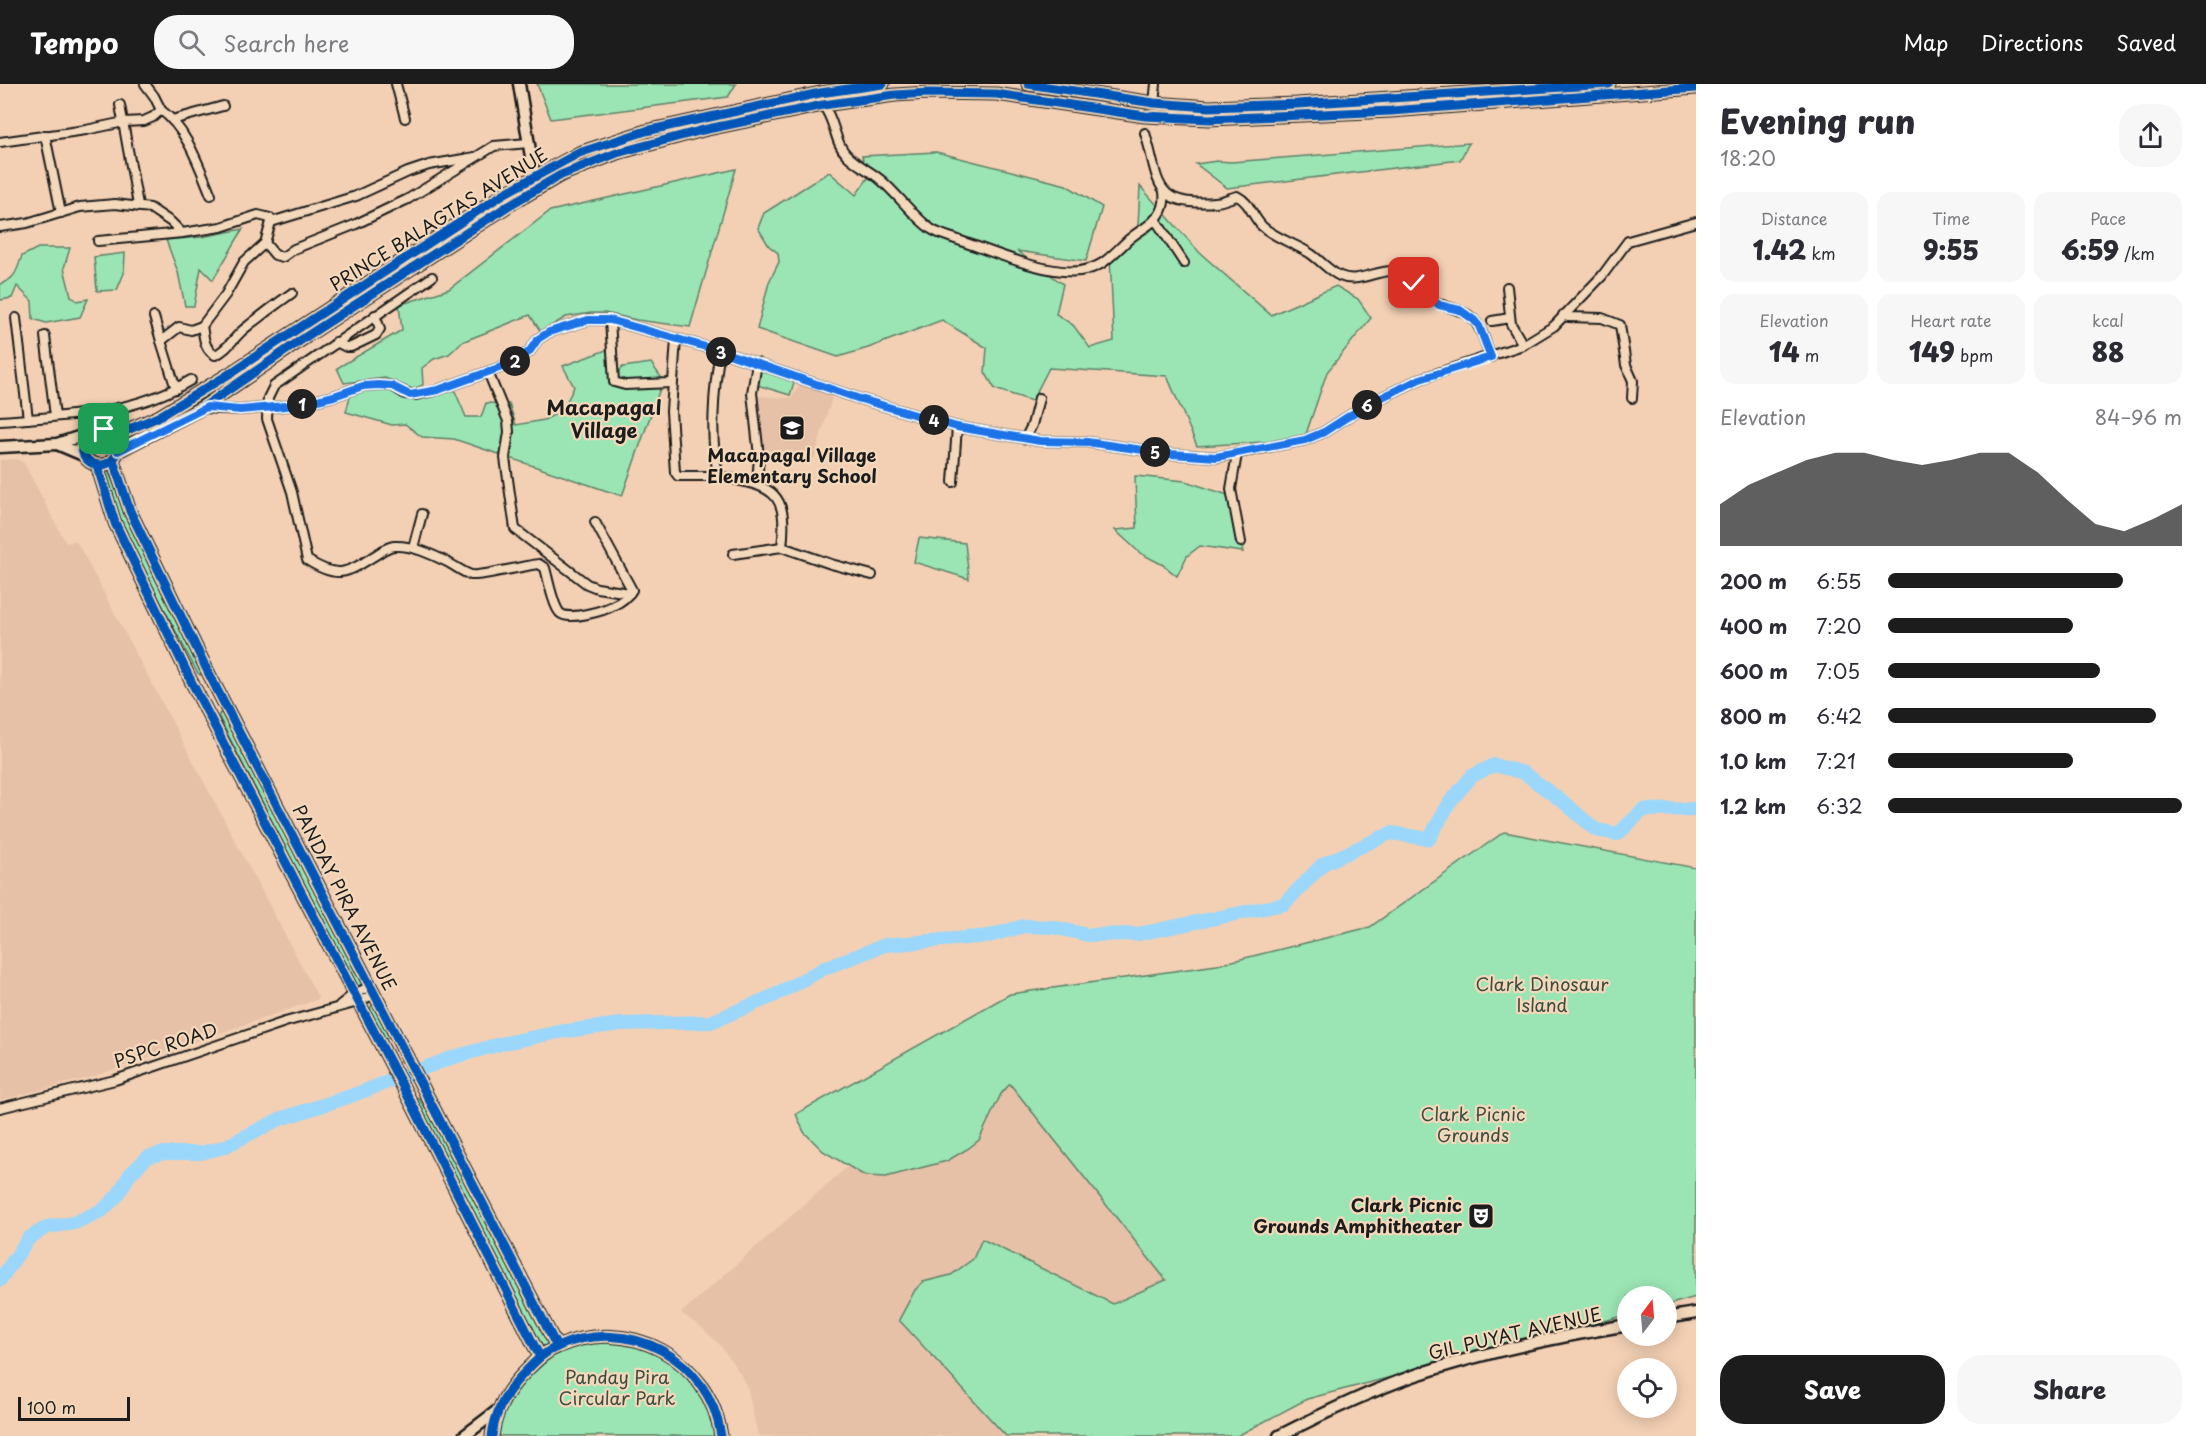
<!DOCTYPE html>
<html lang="en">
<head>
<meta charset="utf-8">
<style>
  :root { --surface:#fff; --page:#f7f7f7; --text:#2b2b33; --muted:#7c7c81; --accent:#1c1c1c }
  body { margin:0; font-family:"Playpen Sans",sans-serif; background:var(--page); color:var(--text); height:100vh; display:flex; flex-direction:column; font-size:22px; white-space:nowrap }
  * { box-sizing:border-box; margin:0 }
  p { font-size:20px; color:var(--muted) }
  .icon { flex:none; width:33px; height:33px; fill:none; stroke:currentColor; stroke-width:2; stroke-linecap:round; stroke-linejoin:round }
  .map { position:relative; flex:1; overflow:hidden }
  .panel { display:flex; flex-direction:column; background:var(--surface); width:510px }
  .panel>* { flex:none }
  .needle { width:39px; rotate:16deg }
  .fabs { position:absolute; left:1617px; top:1202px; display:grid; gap:12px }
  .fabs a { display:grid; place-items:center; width:60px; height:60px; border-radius:50%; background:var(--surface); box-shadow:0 3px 15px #0003; font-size:30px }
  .scale { position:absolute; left:18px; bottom:15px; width:112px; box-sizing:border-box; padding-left:6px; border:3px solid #1c1c1c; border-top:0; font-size:16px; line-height:21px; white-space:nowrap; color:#1c1c1c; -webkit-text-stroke:4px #f4d8bb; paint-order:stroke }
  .pin { position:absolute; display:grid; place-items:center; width:51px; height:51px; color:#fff; margin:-26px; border-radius:12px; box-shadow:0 3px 9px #0006 }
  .km { position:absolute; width:30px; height:30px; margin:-15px; border-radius:50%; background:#222; color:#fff; font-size:16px; line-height:30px; text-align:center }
  .round { display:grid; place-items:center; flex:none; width:63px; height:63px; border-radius:24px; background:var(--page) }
  .head { display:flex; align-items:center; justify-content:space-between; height:102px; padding:0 24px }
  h1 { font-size:33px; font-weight:800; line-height:45px }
  .metrics { display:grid; grid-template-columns:repeat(3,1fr); gap:9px; height:102px; padding:6px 24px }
  .metrics div { display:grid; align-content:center; border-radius:15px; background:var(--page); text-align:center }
  .metrics b { font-size:26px; font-weight:800 }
  .metrics small { font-size:16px; font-weight:400 }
  .metrics p { font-size:16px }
  .chart { height:168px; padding:12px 24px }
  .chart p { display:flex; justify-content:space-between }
  .chart svg { width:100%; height:108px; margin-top:6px; fill:var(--accent); opacity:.7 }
  .primary-button { display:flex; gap:12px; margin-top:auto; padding:12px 24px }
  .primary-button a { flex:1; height:69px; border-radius:24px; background:var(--accent); color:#fff; font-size:24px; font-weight:800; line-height:69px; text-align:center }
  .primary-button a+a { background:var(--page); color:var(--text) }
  ul { padding:0 24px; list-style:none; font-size:20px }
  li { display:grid; grid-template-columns:96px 72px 1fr; align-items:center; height:45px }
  li i { height:15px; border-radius:8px; background:var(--accent) }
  header { display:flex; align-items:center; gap:36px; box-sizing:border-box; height:84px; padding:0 30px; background:var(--accent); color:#fff }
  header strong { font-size:28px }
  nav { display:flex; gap:33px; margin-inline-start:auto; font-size:21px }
  .search { width:420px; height:54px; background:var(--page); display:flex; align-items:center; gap:15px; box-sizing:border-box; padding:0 21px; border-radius:24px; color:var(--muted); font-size:22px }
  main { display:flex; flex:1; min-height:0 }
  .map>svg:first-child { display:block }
</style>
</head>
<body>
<header>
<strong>Tempo</strong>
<div class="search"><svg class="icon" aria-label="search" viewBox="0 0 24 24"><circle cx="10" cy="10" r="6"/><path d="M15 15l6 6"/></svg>Search here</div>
<nav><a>Map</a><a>Directions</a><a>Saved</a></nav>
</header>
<main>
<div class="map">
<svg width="1696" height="1352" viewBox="0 0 1696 1352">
  <rect width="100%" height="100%" fill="#f3d0b4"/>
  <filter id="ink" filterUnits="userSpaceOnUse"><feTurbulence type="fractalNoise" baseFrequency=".0167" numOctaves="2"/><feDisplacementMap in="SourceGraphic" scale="12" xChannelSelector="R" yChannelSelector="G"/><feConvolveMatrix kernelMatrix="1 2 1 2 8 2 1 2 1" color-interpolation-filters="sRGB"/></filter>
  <g filter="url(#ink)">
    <g fill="#e7c1a7">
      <polygon points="801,299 834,307 814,375 766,377 756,312 791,314"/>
      <polygon points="17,375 24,379 66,459 74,457 78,460 319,915 92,993 0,1016 0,376"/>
      <polygon points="1010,1000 1167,1196 1113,1220 982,1155 973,1175 951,1191 923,1198 915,1206 899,1236 1006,1352 758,1352 748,1306 741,1291 720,1261 702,1244 681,1229 848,1082 865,1092 886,1092 947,1077 969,1064 985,1046 1001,1010"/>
    </g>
    <g fill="#9be5b4" stroke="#5c8068" stroke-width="1.5">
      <polygon points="537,0 736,0 728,13 551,35"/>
      <polygon points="1469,59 1460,76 1227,104 1196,80 1217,77 1231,78"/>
      <polygon points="936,68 1066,101 1102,123 1086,177 1017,167 1063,200 1056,230 1073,241 1090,264 1114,257 1110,172 1138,142 1140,102 1200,169 1271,231 1336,202 1358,215 1371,234 1327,288 1305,353 1279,357 1197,362 1167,292 1049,284 1032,317 995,305 985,288 987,264 942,236 868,264 838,273 757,245 769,198 779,178 778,169 769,162 758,144 764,129 829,88 856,111 868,94 862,72"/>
      <polygon points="736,85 690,243 637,236 605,229 591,229 566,233 541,248 530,231 462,258 449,270 434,275 422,284 423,301 413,305 385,294 344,299 337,284 402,246 399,221 449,205 550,127"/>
      <polygon points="243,145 213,196 201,184 194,222 185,222 178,188 166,156 202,153"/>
      <path d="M38,164H70L64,184L71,212L77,217L88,215L80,233L46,239L33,235L32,217L17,202L12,214L0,216V200C17,194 16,187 22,172Z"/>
      <polygon points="125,169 124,189 117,206 97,207 94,173"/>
      <polygon points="609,265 611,294 623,283 651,279 663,296 622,412 454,355 422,353 405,340 392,341 346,328 352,305 382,301 408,308 452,300 466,333 481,333 486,319 509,320 516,341 544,336 562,327 574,303 563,282"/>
      <polygon points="761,285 795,295 790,311 757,301"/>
      <polygon points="107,384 138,457 204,586 203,590 200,591 197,588 126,451 107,397 105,386"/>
      <polygon points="1135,392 1185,397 1228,411 1243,468 1200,462 1187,472 1177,492 1163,481 1140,469 1115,446 1137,444"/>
      <polygon points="919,454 965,459 969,495 914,478"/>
      <polygon points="224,627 364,898 364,903 358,905 356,903 219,633 219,630"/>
      <polygon points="1504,748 1696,784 1696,1213 1667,1221 1666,1212 1628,1212 1627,1231 1307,1315 1237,1352 1006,1352 899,1236 915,1206 923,1198 951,1191 973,1175 982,1155 1113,1220 1166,1196 1010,1000 1001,1010 979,1056 969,1064 947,1077 886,1093 865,1092 823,1067 804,1048 796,1030 1010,910 1217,881 1370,843"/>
      <polygon points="372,921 375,923 389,953 385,955 370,926"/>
      <polygon points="419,1014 441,1047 548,1259 547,1262 542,1262 416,1015"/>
      <path d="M628,1256C681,1274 703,1297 716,1352H496C502,1311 533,1275 573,1262C590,1256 610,1257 628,1256Z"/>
    </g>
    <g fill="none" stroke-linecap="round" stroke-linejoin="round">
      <polyline stroke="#9ad7fb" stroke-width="14" points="0,1196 29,1154 47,1143 74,1139 103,1126 118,1111 130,1090 148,1073 164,1069 201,1069 224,1063 280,1035 348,1013 451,974 500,960 559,948 621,940 711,938 773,912 825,884 885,861 989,852 1024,842 1052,843 1088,851 1138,850 1284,820 1323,780 1391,749 1429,755 1450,718 1472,692 1494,681 1524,689 1567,721 1596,746 1618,750 1643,726 1696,725"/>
      <defs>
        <g id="minor">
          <polyline points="145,0 154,12 161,26"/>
          <polyline points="396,0 405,34"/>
          <polyline points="1154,19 1156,0"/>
          <polyline points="120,21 138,121"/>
          <path d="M823,21C836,38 834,58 846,70C856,81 871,87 882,97C899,112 913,132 931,145C940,151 951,153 961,157C993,168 1046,191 1080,187C1103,183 1109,174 1125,159C1141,142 1168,138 1164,108"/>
          <polyline points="172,36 223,22"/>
          <path d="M1145,49C1160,96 1151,123 1215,118C1223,118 1229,114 1237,112C1251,119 1252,133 1263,143C1277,155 1296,160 1311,170C1321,177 1329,187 1340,192C1357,200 1376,186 1393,187C1409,188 1420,207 1433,216C1445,225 1463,224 1473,235C1483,245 1485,260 1491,273"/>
          <polyline points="45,51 61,129"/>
          <path d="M0,58L86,46L124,38L144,37L153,33L161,26C187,45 199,82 211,111"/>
          <polyline points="1155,135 1184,179"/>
          <polyline points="0,143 27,139 80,123 115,120 150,124 171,138 182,149"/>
          <polyline points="98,157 182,149 221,143 258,131 270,134 271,138"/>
          <polyline points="265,159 275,171 283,173 294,165 354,141 408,115 494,62 528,59"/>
          <path d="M432,193L274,302L268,314L267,335L292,408L307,476C337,495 346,490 374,472C381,468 386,463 394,462C412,461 431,470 447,478C455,482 462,488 471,491C479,493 527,481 539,480L545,484C548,494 553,522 560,529C568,537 604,527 614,521C621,518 627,513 632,506L595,438"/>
          <polyline points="1507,203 1511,240 1523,261"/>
          <polyline points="1563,231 1568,233 1602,234 1620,241 1626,281 1633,297 1632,314"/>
          <polyline points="154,233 161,257 179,243 191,246 202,242 226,210 244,178 265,159 271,138 356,112 408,88 429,81 475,73"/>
          <polyline points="16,234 28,335"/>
          <polyline points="610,236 614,298 625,301 671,299"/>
          <polyline points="1492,237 1510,234"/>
          <path d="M202,242C204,253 204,265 215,271C226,267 234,254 243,246C259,233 275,221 292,209"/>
          <polyline points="45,252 55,332"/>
          <polyline points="676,255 671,327 675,388 678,392 719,392"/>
          <polyline points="161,257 176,305"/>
          <polyline points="336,258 346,263 351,263 376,251 380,245 375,231"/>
          <path d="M720,267C714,302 709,358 719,392C770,403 789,404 782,463"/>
          <polyline points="757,279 752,309 759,372 757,400"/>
          <polyline points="488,288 508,337 509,348 505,374 515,445 587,500 597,504 630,509"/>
          <polyline points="203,324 240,326 297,321 334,312 363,302 378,301 392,302 405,310 416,311 438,306 510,280 529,268 538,255 549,248 588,236 610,236 720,267 857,314 957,343 1040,357 1087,358 1171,370 1217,373 1305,356 1324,348 1366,321 1420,295 1523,261 1554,242 1602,192 1628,157 1696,138"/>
          <path d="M0,337C65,332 133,331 191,296"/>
          <polyline points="1025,355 1032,341 1039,314"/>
          <polyline points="1237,370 1231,405 1241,458"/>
          <polyline points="953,398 957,343"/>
          <polyline points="413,464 422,430"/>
          <polyline points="733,470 782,463 831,480 872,491"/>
          <polyline points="340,921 354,910 371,902"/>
          <polyline points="0,1024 115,996 285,938 358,918 375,910"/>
        </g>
        <g id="major">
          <polyline points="519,0 535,97"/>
          <polyline points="1028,0 1154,19 1209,23 1297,20 1609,0"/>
          <circle cx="100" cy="363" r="18"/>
          <polyline points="109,347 125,347 158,333 226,292 505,109 579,69 646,47 820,9 883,0"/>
          <polyline points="57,360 83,371"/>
          <polyline points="0,363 57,360 87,350"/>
          <polyline points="118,367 202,324 307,252 511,120 561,91 617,69 703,46 823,21 895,11 928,9 996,10 1145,32 1209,35 1391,27 1696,4"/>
          <polyline points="113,376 130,427 209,590 557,1263"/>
          <polyline points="97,381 115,439 191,597 414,1024 540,1273"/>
          <polyline points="1666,1234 1696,1229"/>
          <polyline points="464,1352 497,1327"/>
          <path d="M492,1352C495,1327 507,1306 525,1288C535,1278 544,1268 557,1263C628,1231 710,1274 721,1352"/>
          <path d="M1279,1352C1322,1330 1368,1308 1413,1292C1483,1268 1555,1253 1628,1241"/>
        </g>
      </defs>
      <use href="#minor" stroke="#1c1c1c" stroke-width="12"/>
      <use href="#major" stroke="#1c1c1c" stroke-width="15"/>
      <use href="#minor" stroke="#f4d8bb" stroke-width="8"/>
      <use href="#major" stroke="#f4d8bb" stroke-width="10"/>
      <defs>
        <g id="cycleway">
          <polyline points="1028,0 1154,19 1209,23 1297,20 1609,0"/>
          <circle cx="100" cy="363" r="18"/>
          <polyline points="109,347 125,347 158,333 226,292 505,109 579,69 646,47 820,9 883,0"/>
          <polyline points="118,367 202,324 307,252 511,120 561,91 617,69 703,46 823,21 895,11 928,9 996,10 1145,32 1209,35 1391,27 1696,4"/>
          <polyline points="113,376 130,427 209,590 557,1263"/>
          <polyline points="97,381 115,439 191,597 414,1024 540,1273"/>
          <path d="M492,1352C495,1327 507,1306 525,1288C535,1278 544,1268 557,1263C628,1231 710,1274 721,1352"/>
        </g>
      </defs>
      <use href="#cycleway" stroke="#f4d8bb" stroke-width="13"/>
      <use href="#cycleway" stroke="#0057b8" stroke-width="9"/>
    </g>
  </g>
  <g fill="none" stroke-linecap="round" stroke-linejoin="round" filter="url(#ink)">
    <defs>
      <path id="route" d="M104,345C114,349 119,356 118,367L207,323L240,326L297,321L334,312L363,302L378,301L392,302L410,311L438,306L510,280L529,268L538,255L549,248L588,236H610L720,267L857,314L957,343L1040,357L1087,358L1171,370L1216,373L1305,356L1324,348L1366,321L1420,295L1491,273L1479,242L1474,236L1460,226L1439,221L1414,199"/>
    </defs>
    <use href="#route" stroke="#fff" stroke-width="12"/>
    <use href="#route" stroke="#1a73e8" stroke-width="8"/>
  </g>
  <defs>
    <symbol id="school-square" viewBox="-11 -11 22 22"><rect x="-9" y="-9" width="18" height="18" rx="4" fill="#1c1c1c" stroke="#f4d8bb"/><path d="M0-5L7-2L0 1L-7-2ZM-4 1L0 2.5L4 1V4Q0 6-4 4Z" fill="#fff"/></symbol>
    <symbol id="theatre-square" viewBox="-11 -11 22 22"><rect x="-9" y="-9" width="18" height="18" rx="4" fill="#1c1c1c" stroke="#f4d8bb"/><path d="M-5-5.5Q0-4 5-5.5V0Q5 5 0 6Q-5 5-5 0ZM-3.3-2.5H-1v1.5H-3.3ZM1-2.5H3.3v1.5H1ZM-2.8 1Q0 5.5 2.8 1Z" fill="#fff"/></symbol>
  </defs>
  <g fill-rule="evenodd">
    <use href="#school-square" x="777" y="329" width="30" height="30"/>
    <use href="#theatre-square" x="1466" y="1117" width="30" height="30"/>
  </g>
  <g text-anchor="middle" stroke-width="4.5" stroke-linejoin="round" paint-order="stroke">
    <g font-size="18" fill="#1c1c1c" stroke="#f4d8bb">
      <text transform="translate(439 136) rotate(-32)" y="6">PRINCE BALAGTAS AVENUE</text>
      <text transform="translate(344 814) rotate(63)" y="6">PANDAY PIRA AVENUE</text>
      <text transform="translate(166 962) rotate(-18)" y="6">PSPC ROAD</text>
      <text transform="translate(1515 1250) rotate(-13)" y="6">GIL PUYAT AVENUE</text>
    </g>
    <g font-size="18" font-weight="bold" fill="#1c1c1c" stroke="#f4d8bb">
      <text x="792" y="378">Macapagal Village<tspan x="792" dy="21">Elementary School</tspan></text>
      <text x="1462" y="1128" text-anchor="end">Clark Picnic<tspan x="1462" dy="21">Grounds Amphitheater</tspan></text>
    </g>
    <g font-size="18" fill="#3c4e42" stroke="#f4d8bb">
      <text x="1542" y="907">Clark Dinosaur<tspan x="1542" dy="21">Island</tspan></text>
      <text x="1473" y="1037">Clark Picnic<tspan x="1473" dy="21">Grounds</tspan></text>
      <text x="617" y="1300">Panday Pira<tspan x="617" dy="21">Circular Park</tspan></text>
    </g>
    <g font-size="20" font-weight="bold" fill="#1c1c1c" stroke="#f4d8bb">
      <text x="604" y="331">Macapagal<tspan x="604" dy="23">Village</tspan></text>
    </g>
  </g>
</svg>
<div class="fabs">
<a><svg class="needle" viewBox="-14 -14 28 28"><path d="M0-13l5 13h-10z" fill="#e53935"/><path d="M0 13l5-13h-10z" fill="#7c7c81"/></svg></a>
<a><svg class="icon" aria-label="locate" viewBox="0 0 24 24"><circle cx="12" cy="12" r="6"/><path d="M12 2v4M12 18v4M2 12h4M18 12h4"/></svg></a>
</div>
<div class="scale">100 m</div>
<div class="pin" style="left:104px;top:345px;background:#1e9e55"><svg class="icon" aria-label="arrive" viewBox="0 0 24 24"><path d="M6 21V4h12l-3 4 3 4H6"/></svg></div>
<div class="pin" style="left:1414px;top:199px;background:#d93025"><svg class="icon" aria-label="check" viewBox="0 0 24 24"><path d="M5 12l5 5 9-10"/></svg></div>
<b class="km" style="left:302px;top:320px">1</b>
<b class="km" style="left:515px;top:277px">2</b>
<b class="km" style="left:721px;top:268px">3</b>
<b class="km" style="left:934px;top:336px">4</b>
<b class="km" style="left:1155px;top:368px">5</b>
<b class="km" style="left:1367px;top:321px">6</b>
</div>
<section class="panel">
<div class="head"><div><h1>Evening run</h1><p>18:20</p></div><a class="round"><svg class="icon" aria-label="share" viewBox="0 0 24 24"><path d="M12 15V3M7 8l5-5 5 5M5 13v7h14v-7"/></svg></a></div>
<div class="metrics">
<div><p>Distance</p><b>1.42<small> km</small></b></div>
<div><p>Time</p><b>9:55</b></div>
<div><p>Pace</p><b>6:59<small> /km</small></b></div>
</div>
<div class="metrics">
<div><p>Elevation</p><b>14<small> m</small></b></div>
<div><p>Heart rate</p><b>149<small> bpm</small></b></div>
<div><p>kcal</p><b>88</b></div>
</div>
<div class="chart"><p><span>Elevation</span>84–96 m</p>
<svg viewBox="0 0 160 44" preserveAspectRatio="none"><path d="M0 44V27L10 19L20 14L30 9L40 6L50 6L60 9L70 11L80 9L90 6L100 6L110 14L120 25L130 35L140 38L150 33L160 27V44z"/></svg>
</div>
<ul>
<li><b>200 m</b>6:55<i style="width:80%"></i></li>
<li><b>400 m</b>7:20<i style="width:63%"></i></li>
<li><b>600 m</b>7:05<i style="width:72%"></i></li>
<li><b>800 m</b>6:42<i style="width:91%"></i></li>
<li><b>1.0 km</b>7:21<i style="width:63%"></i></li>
<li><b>1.2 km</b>6:32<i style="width:100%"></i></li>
</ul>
<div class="primary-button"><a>Save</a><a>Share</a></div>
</section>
</main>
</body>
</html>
